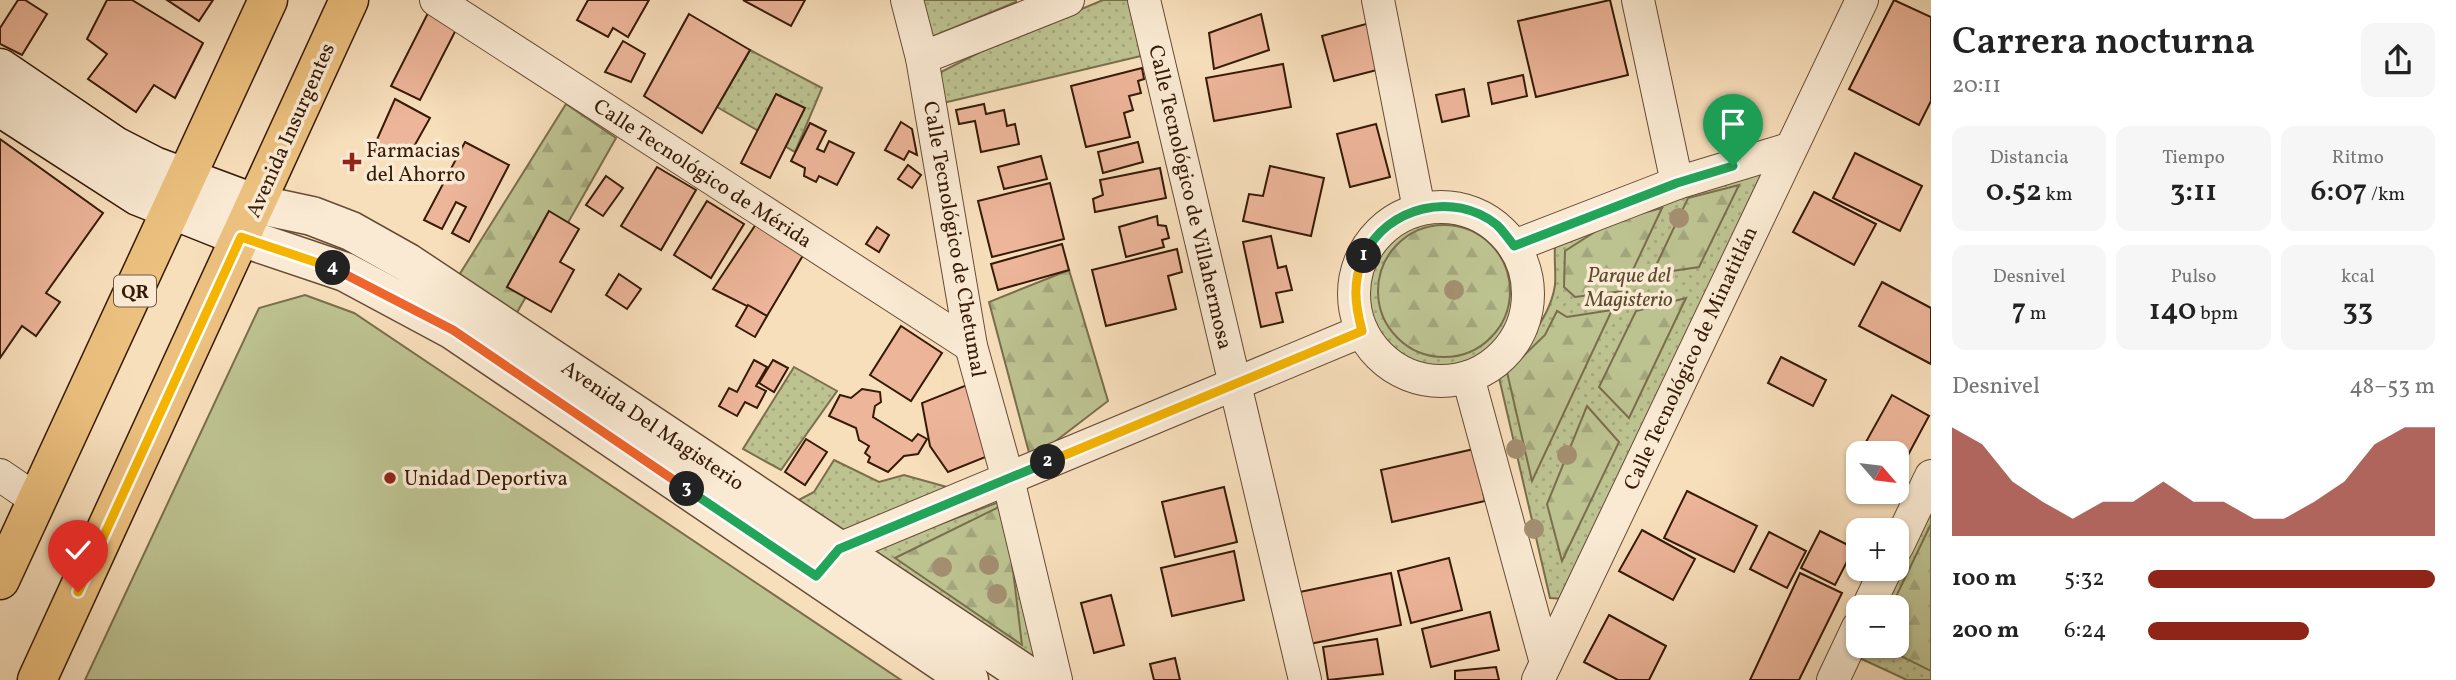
<!DOCTYPE html>
<html lang="es">
<head>
<meta charset="utf-8">
<style>
  :root { --surface:#fff; --page:#f6f6f6; --text:#222; --muted:#767676; --accent:#8f2418 }
  body { margin:0; font-family:Vollkorn,serif; background:var(--page); color:var(--text); height:100vh; display:flex; flex-direction:column; font-size:26px; white-space:nowrap }
  * { box-sizing:border-box; margin:0 }
  p { font-size:23px; color:var(--muted) }
  .icon { flex:none; width:38px; height:38px; fill:none; stroke:currentColor; stroke-width:2; stroke-linecap:round; stroke-linejoin:round }
  .map { position:relative; flex:1; overflow:hidden }
  .drawer { display:flex; flex-direction:column; background:var(--surface); width:525px }
  .drawer>* { flex:none }
  .needle { width:46px; rotate:118deg }
  .controls { position:absolute; left:1846px; top:441px; display:grid; gap:14px }
  .controls a { display:grid; place-items:center; width:63px; height:63px; border-radius:14px; background:var(--surface); box-shadow:0 2px 5px #0004; font-size:35px }
  .pin { position:absolute; display:grid; place-items:center; width:60px; height:60px; color:#fff; margin:-72px -30px; border-radius:50% 50% 50% 0; rotate:-45deg; box-shadow:0 0 7px #0007 }
  .pin .icon { rotate:45deg }
  .km { position:absolute; width:35px; height:35px; margin:-18px; border-radius:50%; background:#222; color:#fff; font-size:19px; line-height:35px; text-align:center }
  .round { display:grid; place-items:center; flex:none; width:74px; height:74px; border-radius:14px; background:var(--page) }
  .overview { display:flex; align-items:center; justify-content:space-between; height:119px; padding:0 21px }
  h1 { font-size:38px; font-weight:600; line-height:52px }
  .stats { display:grid; grid-template-columns:repeat(3,1fr); gap:10px; height:119px; padding:7px 21px }
  .stats div { display:grid; align-content:center; border-radius:14px; background:var(--page); text-align:center }
  .stats b { font-size:30px; font-weight:600 }
  .stats small { font-size:19px; font-weight:400 }
  .stats p { font-size:19px }
  .chart { height:196px; padding:14px 21px }
  .chart p { display:flex; justify-content:space-between }
  .chart svg { width:100%; height:126px; margin-top:7px; fill:var(--accent); opacity:.7 }
  ul { padding:0 21px; list-style:none; font-size:23px }
  li { display:grid; grid-template-columns:112px 84px 1fr; align-items:center; height:52px }
  li i { height:18px; border-radius:9px; background:var(--accent) }
  main { display:flex; flex:1; min-height:0 }
  .map>svg:first-child { display:block }
</style>
</head>
<body>
<main>
<div class="map">
<svg width="1931" height="680" viewBox="0 0 1931 680">
  <defs>
    <pattern id="grass-dots" width="8" height="8" patternUnits="userSpaceOnUse" patternTransform="scale(1.75)"><rect width="8" height="8" fill="#bdc291"/><path d="M2 2h.1M6 6h.1" fill="none" stroke="#a3a67c" stroke-width="1.8" stroke-linecap="round"/></pattern>
    <pattern id="forest-firs" width="22" height="20" patternUnits="userSpaceOnUse" patternTransform="scale(1.75)"><rect width="22" height="20" fill="#bdc291"/><path d="M5 1l3.5 6h-7zM16 11l3.5 6h-7z" fill="#a3a67c"/></pattern>
  </defs>
  <rect width="100%" height="100%" fill="#f8dfbc"/>
  <filter id="stains"><feTurbulence type="fractalNoise" baseFrequency=".00286" numOctaves="4"/><feColorMatrix values="0 0 0 0 .2 0 0 0 0 .09 0 0 0 0 .02 0 0 0 .5 -.17"/></filter>
  <radialGradient id="worn" r=".72"><stop offset=".6" stop-color="#630" stop-opacity="0"/><stop offset="1" stop-color="#630" stop-opacity=".3"/></radialGradient>
  <g fill="url(#grass-dots)" stroke="#7a6e4c" stroke-width="2">
    <polygon points="921,0 1016,0 1016,2 929,38"/>
    <polygon points="1103,0 1129,0 1141,56 943,103 937,74 986,49"/>
    <polygon points="750,50 822,88 795,152 717,107"/>
    <path d="M1770,164L1564,599L1550,598L1497,369C1523,348 1550,320 1555,285C1556,273 1554,260 1555,247Z"/>
    <circle cx="1442" cy="290" r="77"/>
    <polygon points="794,367 837,391 781,470 743,449"/>
    <polygon points="834,460 879,482 904,475 947,487 847,534 789,505 814,492"/>
    <polygon points="1931,495 1931,680 1907,680 1853,655 1858,646 1897,646 1897,607 1876,607"/>
    <polygon points="1007,499 1050,676 866,552"/>
  </g>
  <g fill="url(#forest-firs)" stroke="#7a6e4c" stroke-width="2">
    <polygon points="566,104 616,138 515,316 456,280"/>
    <polygon points="1739,185 1699,267 1652,274 1688,198"/>
    <polygon points="1662,208 1623,291 1575,297 1564,287 1565,251 1612,221"/>
    <circle cx="1444" cy="291" r="66"/>
    <polygon points="1069,270 1108,401 1031,460 989,302"/>
    <polygon points="1686,298 1629,418 1599,387 1636,311"/>
    <polygon points="1612,310 1532,481 1507,372 1545,335 1557,311 1567,317"/>
    <polygon points="1587,406 1619,442 1562,561 1547,504"/>
    <polygon points="1005,504 1022,645 895,558"/>
    <polygon points="1931,524 1931,671 1881,646 1897,646 1897,607 1891,607"/>
  </g>
  <polygon fill="#bdc291" stroke="#7a6e4c" stroke-width="2" points="305,295 354,313 901,680 85,680 259,308"/>
  <g fill="#edb59a" stroke="#361a06" stroke-width="2">
    <polygon points="18,0 25,0 47,14 22,55 0,44 0,28"/>
    <polygon points="107,0 132,0 203,43 175,98 154,85 136,112 88,79 107,54 87,39"/>
    <polygon points="167,0 213,0 199,21"/>
    <polygon points="588,0 649,0 628,37 613,28 608,37 577,20"/>
    <polygon points="743,0 805,0 791,26"/>
    <polygon points="1610,0 1628,75 1536,97 1518,21"/>
    <polygon points="1894,0 1931,17 1931,101 1919,125 1849,89"/>
    <polygon points="431,7 460,22 420,100 391,86"/>
    <polygon points="689,14 750,50 702,133 644,96"/>
    <polygon points="1261,14 1269,50 1214,69 1209,33"/>
    <polygon points="1377,21 1377,70 1334,81 1322,36"/>
    <polygon points="623,41 645,54 631,82 605,72"/>
    <polygon points="1283,64 1291,107 1214,121 1206,78"/>
    <polygon points="1142,68 1144,79 1138,81 1141,93 1129,96 1133,110 1124,113 1130,137 1086,147 1071,86"/>
    <polygon points="1523,75 1527,96 1492,104 1488,83"/>
    <polygon points="1464,89 1469,116 1442,122 1436,95"/>
    <polygon points="776,94 805,108 770,178 741,163"/>
    <polygon points="395,99 430,118 407,159 375,144"/>
    <polygon points="984,104 986,114 1004,110 1007,126 1015,124 1019,144 981,152 975,121 959,124 956,110"/>
    <polygon points="901,122 912,129 917,155 909,151 904,160 885,150"/>
    <polygon points="810,123 826,131 817,149 824,152 829,141 854,153 837,185 819,176 816,182 804,176 805,168 791,161"/>
    <polygon points="1376,124 1390,177 1350,187 1337,134"/>
    <polygon points="0,139 103,213 46,293 60,302 36,336 22,326 0,358"/>
    <polygon points="465,142 509,165 469,242 452,233 466,207 456,202 442,229 424,220"/>
    <polygon points="1138,142 1143,162 1103,173 1098,152"/>
    <polygon points="1855,153 1922,186 1900,231 1833,198"/>
    <polygon points="1041,156 1047,179 1004,189 998,167"/>
    <polygon points="908,165 921,175 912,188 898,179"/>
    <polygon points="1270,166 1324,178 1311,236 1243,221 1249,194 1263,196"/>
    <polygon points="657,167 696,190 661,250 621,226"/>
    <polygon points="1160,168 1166,198 1095,212 1093,199 1103,195 1100,180"/>
    <polygon points="606,176 623,188 603,216 586,205"/>
    <polygon points="1050,183 1064,239 992,257 978,201"/>
    <polygon points="1814,192 1876,224 1854,265 1793,232"/>
    <polygon points="707,201 744,224 711,278 674,255"/>
    <polygon points="549,211 579,229 560,262 574,270 551,312 507,287"/>
    <polygon points="1157,216 1158,225 1166,226 1169,238 1162,240 1164,247 1126,257 1119,227"/>
    <polygon points="756,224 805,252 767,316 713,289"/>
    <polygon points="877,227 889,235 879,252 866,244"/>
    <polygon points="1271,236 1278,268 1286,266 1292,290 1276,293 1283,322 1261,327 1243,242"/>
    <polygon points="1062,244 1069,270 998,290 991,264"/>
    <polygon points="1177,249 1182,272 1168,276 1176,309 1106,326 1092,270"/>
    <polygon points="619,274 641,289 627,309 606,295"/>
    <polygon points="1882,282 1931,308 1931,364 1859,326"/>
    <polygon points="748,305 767,316 755,337 736,326"/>
    <polygon points="901,326 942,353 911,401 870,375"/>
    <polygon points="1781,357 1826,380 1813,406 1768,383"/>
    <polygon points="754,360 767,367 756,386 766,391 757,408 745,402 737,416 719,406 729,388 737,392"/>
    <polygon points="773,360 788,368 774,392 759,383"/>
    <polygon points="967,385 988,456 948,472 930,446 922,403"/>
    <polygon points="862,389 880,392 881,402 875,406 873,417 912,441 918,434 927,439 918,454 904,456 888,472 868,462 870,457 865,453 869,446 859,440 856,428 829,416 840,395 851,398"/>
    <polygon points="1892,395 1929,416 1900,470 1897,453 1869,453 1862,449"/>
    <polygon points="806,439 827,452 805,485 785,472"/>
    <polygon points="1474,449 1485,501 1392,522 1381,470"/>
    <polygon points="1224,487 1237,542 1175,557 1162,502"/>
    <polygon points="1687,491 1757,526 1734,572 1664,538"/>
    <polygon points="1642,530 1695,559 1673,600 1619,571"/>
    <polygon points="1820,531 1854,548 1835,585 1801,568"/>
    <polygon points="1769,532 1806,551 1787,588 1750,569"/>
    <polygon points="1234,551 1244,600 1172,616 1161,568"/>
    <polygon points="1449,558 1462,610 1411,623 1398,571"/>
    <polygon points="1391,573 1401,625 1305,645 1295,593"/>
    <polygon points="1800,573 1842,593 1799,680 1750,680"/>
    <polygon points="1111,595 1124,645 1094,653 1081,603"/>
    <polygon points="1490,612 1499,650 1431,667 1422,629"/>
    <polygon points="1609,615 1666,646 1649,680 1618,680 1584,662"/>
    <polygon points="1377,639 1383,674 1328,680 1323,647"/>
    <polygon points="1175,658 1180,680 1154,680 1150,664"/>
    <polygon points="1496,667 1499,680 1455,680 1455,671"/>
  </g>
  <g fill="none" stroke-linecap="round" stroke-linejoin="round">
    <defs>
      <g id="minor">
        <polyline points="436,0 971,346"/>
        <polyline points="907,0 922,58 971,346 1008,479 1056,680"/>
        <polyline points="1144,0 1305,680"/>
        <polyline points="1378,0 1419,209"/>
        <polyline points="1638,0 1677,183"/>
        <polyline points="922,58 1068,0"/>
        <circle cx="1441" cy="294" r="87"/>
        <polyline points="1514,246 1677,183 1789,149"/>
        <polyline points="1468,377 1546,663"/>
        <polyline points="0,475 38,501"/>
        <polyline points="1897,547 1931,476"/>
        <polyline points="826,565 839,549 1362,331"/>
        <polyline points="1868,607 1886,569"/>
        <polyline points="1538,680 1862,0"/>
        <polyline points="1833,680 1858,627"/>
      </g>
      <g id="tertiary">
        <polyline points="256,204 312,216 351,231 408,263 1034,680"/>
        <polyline points="241,237 345,272 453,330 969,680"/>
      </g>
      <g id="secondary">
        <polyline points="0,68 115,146 154,166 256,204"/>
        <polyline points="0,107 138,196 241,237"/>
      </g>
      <g id="primary">
        <polyline points="0,580 268,0"/>
        <polyline points="37,680 349,0"/>
      </g>
    </defs>
    <use href="#minor" stroke="#664b34" stroke-width="34"/>
    <use href="#tertiary" stroke="#664b34" stroke-width="41"/>
    <use href="#secondary" stroke="#361a06" stroke-width="41"/>
    <use href="#primary" stroke="#361a06" stroke-width="41"/>
    <use href="#minor" stroke="#faead3" stroke-width="32"/>
    <use href="#tertiary" stroke="#faead3" stroke-width="38"/>
    <use href="#secondary" stroke="#faead3" stroke-width="38"/>
    <use href="#primary" stroke="#ecc07e" stroke-width="38"/>
  </g>
  <g fill="#a38e6f">
    <circle cx="1679" cy="218" r="10"/>
    <circle cx="1454" cy="290" r="10"/>
    <circle cx="1516" cy="449" r="10"/>
    <circle cx="1567" cy="455" r="10"/>
    <circle cx="1534" cy="529" r="10"/>
    <circle cx="989" cy="565" r="10"/>
    <circle cx="942" cy="567" r="10"/>
    <circle cx="997" cy="594" r="10"/>
  </g>
  <g fill="none" stroke-linecap="round" stroke-linejoin="round">
    <defs>
      <path id="split-1" d="M1364,256C1386,207 1454,190 1497,225C1503,231 1509,239 1514,246L1677,183L1733,166"/>
      <path id="split-2" d="M1048,462L1362,331C1355,304 1352,282 1364,256"/>
      <polyline id="split-3" points="687,489 816,576 839,549 1048,462"/>
      <polyline id="split-4" points="333,268 453,330 687,489"/>
      <polyline id="split-5" points="78,592 241,237 333,268"/>
    </defs>
    <use href="#split-1" stroke="#fff" stroke-width="14"/>
    <use href="#split-2" stroke="#fff" stroke-width="14"/>
    <use href="#split-3" stroke="#fff" stroke-width="14"/>
    <use href="#split-4" stroke="#fff" stroke-width="14"/>
    <use href="#split-5" stroke="#fff" stroke-width="14"/>
    <use href="#split-1" stroke="#22a559" stroke-width="9"/>
    <use href="#split-2" stroke="#f5b400" stroke-width="9"/>
    <use href="#split-3" stroke="#22a559" stroke-width="9"/>
    <use href="#split-4" stroke="#f0652b" stroke-width="9"/>
    <use href="#split-5" stroke="#f5b400" stroke-width="9"/>
  </g>
  <g fill="#8f2418" stroke="#faead3" stroke-width="2.5">
    <path d="M348.5 151.5h7v7h7v7h-7v7h-7v-7h-7v-7h7z"/>
    <circle cx="390" cy="478" r="7"/>
  </g>
  <g text-anchor="middle" stroke-width="7" stroke-linejoin="round" paint-order="stroke">
    <rect fill="#faead3" stroke="#715844" stroke-width="2" x="114" y="275.5" width="42" height="31" rx="5"/>
    <g font-size="19" font-weight="bold" fill="#361a06">
      <text x="135" y="298">QR</text>
    </g>
    <g font-size="21" fill="#361a06" stroke="#faead3">
      <text transform="translate(290 130) rotate(-66)" y="7">Avenida Insurgentes</text>
      <text transform="translate(703 173) rotate(33)" y="7">Calle Tecnológico de Mérida</text>
      <text transform="translate(1191 197) rotate(77)" y="7">Calle Tecnológico de Villahermosa</text>
      <text transform="translate(955 239) rotate(80)" y="7">Calle Tecnológico de Chetumal</text>
      <text transform="translate(1690 358) rotate(-65)" y="7">Calle Tecnológico de Minatitlán</text>
      <text transform="translate(653 425) rotate(34)" y="7">Avenida Del Magisterio</text>
    </g>
    <g font-size="21" fill="#361a06" stroke="#faead3" text-anchor="start">
      <text x="366" y="157">Farmacias<tspan x="366" dy="24">del Ahorro</tspan></text>
      <text x="404" y="485">Unidad Deportiva</text>
    </g>
    <g font-size="21" font-style="italic" fill="#5e4c30" stroke="#faead3">
      <text x="1629" y="282">Parque del<tspan x="1629" dy="24">Magisterio</tspan></text>
    </g>
  </g>
  <rect width="100%" height="100%" filter="url(#stains)"/>
  <rect width="100%" height="100%" fill="url(#worn)"/>
</svg>
<div class="controls">
<a><svg class="needle" viewBox="-14 -14 28 28"><path d="M0-13l5 13h-10z" fill="#e53935"/><path d="M0 13l5-13h-10z" fill="#767676"/></svg></a>
<a>+</a>
<a>−</a>
</div>
<div class="pin" style="left:1733px;top:166px;background:#1e9e55"><svg class="icon" aria-label="arrive" viewBox="0 0 24 24"><path d="M6 21V4h12l-3 4 3 4H6"/></svg></div>
<div class="pin" style="left:78px;top:592px;background:#d93025"><svg class="icon" aria-label="check" viewBox="0 0 24 24"><path d="M5 12l5 5 9-10"/></svg></div>
<b class="km" style="left:1364px;top:256px">1</b>
<b class="km" style="left:1048px;top:462px">2</b>
<b class="km" style="left:687px;top:489px">3</b>
<b class="km" style="left:333px;top:268px">4</b>
</div>
<section class="drawer">
<div class="overview"><div><h1>Carrera nocturna</h1><p>20:11</p></div><a class="round"><svg class="icon" aria-label="share" viewBox="0 0 24 24"><path d="M12 15V3M7 8l5-5 5 5M5 13v7h14v-7"/></svg></a></div>
<div class="stats">
<div><p>Distancia</p><b>0.52<small> km</small></b></div>
<div><p>Tiempo</p><b>3:11</b></div>
<div><p>Ritmo</p><b>6:07<small> /km</small></b></div>
</div>
<div class="stats">
<div><p>Desnivel</p><b>7<small> m</small></b></div>
<div><p>Pulso</p><b>140<small> bpm</small></b></div>
<div><p>kcal</p><b>33</b></div>
</div>
<div class="chart"><p><span>Desnivel</span>48–53 m</p>
<svg viewBox="0 0 160 44" preserveAspectRatio="none"><path d="M0 44V6L10 12L20 25L30 32L40 38L50 32L60 32L70 25L80 32L90 32L100 38L110 38L120 32L130 25L140 12L150 6L160 6V44z"/></svg>
</div>
<ul>
<li><b>100 m</b>5:32<i style="width:100%"></i></li>
<li><b>200 m</b>6:24<i style="width:56%"></i></li>
</ul>
</section>
</main>
</body>
</html>
